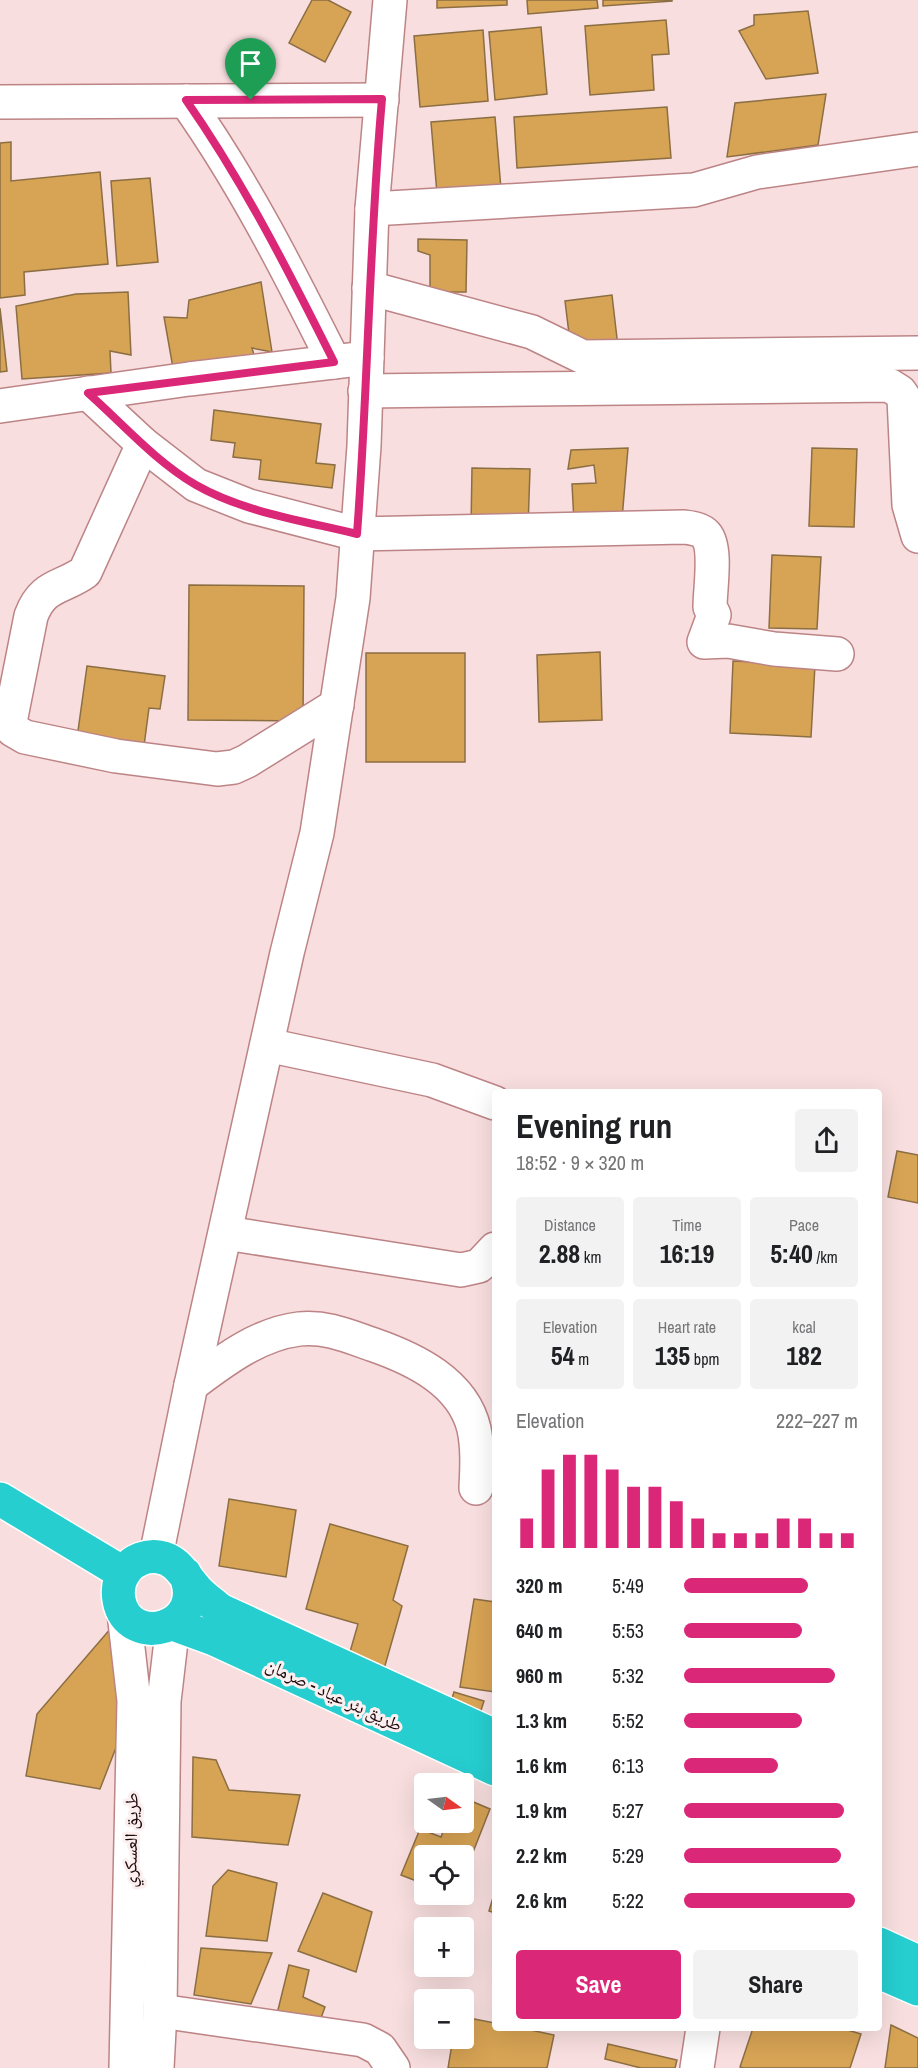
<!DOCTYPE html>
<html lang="en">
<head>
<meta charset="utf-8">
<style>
  :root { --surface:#fff; --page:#f2f2f2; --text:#202124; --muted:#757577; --accent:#db2777 }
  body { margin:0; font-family:"Archivo Narrow","Noto Naskh Arabic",sans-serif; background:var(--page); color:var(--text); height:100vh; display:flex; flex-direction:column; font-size:22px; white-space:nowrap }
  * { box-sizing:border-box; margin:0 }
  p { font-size:20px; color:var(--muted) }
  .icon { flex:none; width:33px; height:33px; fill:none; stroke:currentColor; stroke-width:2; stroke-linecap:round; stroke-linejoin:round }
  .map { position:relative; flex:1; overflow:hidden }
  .sheet { position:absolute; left:492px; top:1089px; width:390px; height:942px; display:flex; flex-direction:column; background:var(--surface); border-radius:6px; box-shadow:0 6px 24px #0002 }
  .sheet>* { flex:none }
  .needle { width:39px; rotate:104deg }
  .buttons { position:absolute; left:414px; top:1773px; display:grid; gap:12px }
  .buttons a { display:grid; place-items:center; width:60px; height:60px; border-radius:6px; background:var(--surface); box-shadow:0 6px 24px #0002; font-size:30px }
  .pin { position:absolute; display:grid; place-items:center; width:51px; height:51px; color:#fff; margin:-62px -26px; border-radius:50% 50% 50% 0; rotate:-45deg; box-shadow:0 0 6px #0007 }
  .pin .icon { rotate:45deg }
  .round { display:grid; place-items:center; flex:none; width:63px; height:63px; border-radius:6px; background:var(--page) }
  .headline { display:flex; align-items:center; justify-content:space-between; height:102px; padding:0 24px }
  h1 { font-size:33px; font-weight:700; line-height:45px }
  .stats { display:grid; grid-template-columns:repeat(3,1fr); gap:9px; height:102px; padding:6px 24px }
  .stats div { display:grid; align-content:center; border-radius:6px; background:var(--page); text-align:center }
  .stats b { font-size:26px; font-weight:700 }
  .stats small { font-size:16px; font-weight:400 }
  .stats p { font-size:16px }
  .chart { height:168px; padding:12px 24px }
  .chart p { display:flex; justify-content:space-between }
  .chart svg { width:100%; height:108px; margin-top:6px; stroke:var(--accent); stroke-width:6 }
  .button { display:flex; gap:12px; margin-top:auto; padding:12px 24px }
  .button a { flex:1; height:69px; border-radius:6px; background:var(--accent); color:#fff; font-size:24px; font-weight:700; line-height:69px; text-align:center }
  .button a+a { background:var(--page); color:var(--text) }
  ul { padding:0 24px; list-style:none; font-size:20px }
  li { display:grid; grid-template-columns:96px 72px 1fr; align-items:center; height:45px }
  li i { height:15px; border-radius:8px; background:var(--accent) }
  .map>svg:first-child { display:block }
</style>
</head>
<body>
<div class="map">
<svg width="918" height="2068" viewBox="0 0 918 2068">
  <rect width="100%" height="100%" fill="#f8dedf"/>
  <g fill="#d7a354" stroke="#8c6e43" stroke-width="1.5">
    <polygon points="312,0 328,0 351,12 325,62 289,43"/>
    <polygon points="437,0 507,0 507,5 437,8"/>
    <polygon points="527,0 597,0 598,8 528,14"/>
    <polygon points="603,0 672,0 672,1 603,6"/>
    <polygon points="808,11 818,73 766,79 739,31 754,25 754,15"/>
    <polygon points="666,20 669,54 652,55 654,90 590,95 585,26"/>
    <polygon points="541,27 547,94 495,100 489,32"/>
    <polygon points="483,30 488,101 420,107 414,36"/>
    <polygon points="826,94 818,145 727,157 735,103"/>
    <polygon points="667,107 671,158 517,168 514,117"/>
    <polygon points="495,117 501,189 437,194 431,122"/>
    <polygon points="11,142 11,181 100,172 108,264 24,272 25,295 0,298 0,143"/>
    <polygon points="150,178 158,262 117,266 111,181"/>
    <polygon points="418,239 467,240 466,292 430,292 430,255 418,251"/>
    <polygon points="261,282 272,352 252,348 256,362 173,368 164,317 187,318 189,300"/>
    <polygon points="128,292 131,355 110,351 111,373 22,379 16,306 76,294"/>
    <polygon points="612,295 618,347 588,350 587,340 570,342 565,301"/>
    <polygon points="0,308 7,371 0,372"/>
    <polygon points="214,410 321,424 316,463 335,465 332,488 259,479 261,460 233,457 235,443 211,440"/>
    <polygon points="628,448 622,519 574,522 572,484 596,483 594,465 568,469 571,450"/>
    <polygon points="812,448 857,449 854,527 809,526"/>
    <polygon points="472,468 530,469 528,528 471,527"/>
    <polygon points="772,555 821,557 817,629 769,628"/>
    <polygon points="189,585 304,586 303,721 188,720"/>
    <polygon points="600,652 602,720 539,722 537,655"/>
    <rect x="366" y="653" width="99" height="109"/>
    <polygon points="733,661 815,665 811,737 730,733"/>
    <polygon points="87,666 165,676 160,709 149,708 144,746 77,738"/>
    <polygon points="897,1151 918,1155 918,1203 888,1197"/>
    <polygon points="229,1499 296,1510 286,1577 219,1566"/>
    <polygon points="330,1524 408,1546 393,1600 402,1606 382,1676 346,1666 358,1624 306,1609"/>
    <polygon points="474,1599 495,1602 495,1692 460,1687"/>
    <polygon points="124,1613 134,1701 100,1789 26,1776 37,1714"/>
    <polygon points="454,1692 484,1701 477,1723 447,1714"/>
    <polygon points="193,1757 216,1760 229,1790 300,1795 288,1845 192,1837"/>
    <polygon points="464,1798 490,1809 464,1875 464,1856 424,1856 424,1884 401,1875 420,1829 441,1837 447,1822 464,1822"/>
    <polygon points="228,1870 277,1883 267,1941 206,1936 213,1886"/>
    <polygon points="495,1891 495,1913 489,1911"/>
    <polygon points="323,1893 372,1912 356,1972 298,1951"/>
    <polygon points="201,1948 272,1953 251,2004 194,1995"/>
    <polygon points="289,1965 309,1970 303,1997 325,2007 320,2021 277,2014"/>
    <polygon points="464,2017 495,2023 495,2028 521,2028 554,2035 547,2068 448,2068 453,2038 464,2038"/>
    <polygon points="891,2025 918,2038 918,2068 885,2068"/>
    <polygon points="753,2028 841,2028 861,2034 850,2068 743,2068 740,2067"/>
    <polygon points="608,2044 677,2060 675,2068 641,2068 605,2059"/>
  </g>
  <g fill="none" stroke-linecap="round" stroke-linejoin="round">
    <defs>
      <g id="minor">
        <path d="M186,101C244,183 289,272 334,362"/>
        <polyline points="0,102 382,100"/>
        <polyline points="372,209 694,190 757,172 918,149"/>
        <polyline points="369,288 532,332 583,357 918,353"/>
        <polyline points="365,391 889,385 900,392 904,398 909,505 918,536"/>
        <path d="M88,393L143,444L196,485L249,506L357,534L684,527C691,528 701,529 706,535C717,548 710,589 710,607L714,615L704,642L728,641L774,649L837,654"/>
        <polyline points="0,406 189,379 367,358"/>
        <path d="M143,444L85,572C61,589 43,584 31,616L10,722L13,730L25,737L116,756L217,769L234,767L247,761L337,705"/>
        <polyline points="267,1045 432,1080 495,1103"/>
        <polyline points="226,1233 461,1270 479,1266 495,1249"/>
        <path d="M191,1385C223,1361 258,1334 299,1329C326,1326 348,1336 374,1345C414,1359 463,1382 474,1429C478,1448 477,1468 476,1488"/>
        <polyline points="156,1556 191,1385 287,953 317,833 353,598 364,446 372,209 390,0"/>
        <polyline points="124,1613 134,1701 126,2068"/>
        <polyline points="160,2011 363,2040 380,2049 393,2068"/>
        <polyline points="157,2068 160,2011 164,1701 173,1624"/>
        <polyline points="697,2068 703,2028"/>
      </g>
      <g id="highway">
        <polyline points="0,1499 123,1573"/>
        <path d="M185,1574C209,1629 128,1650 119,1600C117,1589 119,1579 126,1570C133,1560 147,1555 159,1557C178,1560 184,1576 196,1589C203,1597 212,1603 220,1610L495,1736"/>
        <polyline points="173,1624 214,1639 495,1769"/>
        <polyline points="879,1944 918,1962"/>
        <polyline points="879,1972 918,1989"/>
      </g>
    </defs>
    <use href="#minor" stroke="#bd8486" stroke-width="36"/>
    <use href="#highway" stroke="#fff" stroke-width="36"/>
    <use href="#minor" stroke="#fff" stroke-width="33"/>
    <use href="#highway" stroke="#26ced0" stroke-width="33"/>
  </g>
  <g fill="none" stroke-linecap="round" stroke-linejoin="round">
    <defs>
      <path id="route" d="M382,99C369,244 368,389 357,534C304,521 243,512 196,485C155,461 123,424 88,393L334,362C289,272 244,183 186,100Z"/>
    </defs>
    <use href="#route" stroke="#fff" stroke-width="12"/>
    <use href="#route" stroke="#db2777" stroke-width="8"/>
  </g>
  <g text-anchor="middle" stroke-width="6" stroke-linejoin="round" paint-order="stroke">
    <g font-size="18" fill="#1c080a" stroke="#fcefef">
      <text transform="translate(334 1695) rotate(25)" y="6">طريق بئر عياد - صرمان</text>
      <text transform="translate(131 1840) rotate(-89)" y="6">طريق العسكري</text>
    </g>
  </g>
</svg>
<div class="buttons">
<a><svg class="needle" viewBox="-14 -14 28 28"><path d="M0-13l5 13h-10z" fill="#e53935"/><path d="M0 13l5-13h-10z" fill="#757577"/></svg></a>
<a><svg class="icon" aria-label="locate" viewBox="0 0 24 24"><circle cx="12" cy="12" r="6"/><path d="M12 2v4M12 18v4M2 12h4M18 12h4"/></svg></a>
<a>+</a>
<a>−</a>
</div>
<div class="pin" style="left:251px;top:100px;background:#1e9e55"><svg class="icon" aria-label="arrive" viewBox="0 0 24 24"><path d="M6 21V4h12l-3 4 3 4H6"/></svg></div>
<section class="sheet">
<div class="headline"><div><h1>Evening run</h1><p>18:52 · 9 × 320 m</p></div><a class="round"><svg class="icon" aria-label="share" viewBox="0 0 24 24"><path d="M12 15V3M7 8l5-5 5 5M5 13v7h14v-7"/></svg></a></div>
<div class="stats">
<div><p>Distance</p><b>2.88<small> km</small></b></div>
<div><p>Time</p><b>16:19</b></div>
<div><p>Pace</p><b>5:40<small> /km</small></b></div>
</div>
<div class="stats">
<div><p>Elevation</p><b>54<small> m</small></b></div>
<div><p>Heart rate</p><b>135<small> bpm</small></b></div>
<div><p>kcal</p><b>182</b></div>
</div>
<div class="chart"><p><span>Elevation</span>222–227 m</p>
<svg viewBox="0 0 160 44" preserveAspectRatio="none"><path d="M5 44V32M15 44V12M25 44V6M35 44V6M45 44V12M55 44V19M65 44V19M75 44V25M85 44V32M95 44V38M105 44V38M115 44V38M125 44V32M135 44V32M145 44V38M155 44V38"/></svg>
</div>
<ul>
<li><b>320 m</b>5:49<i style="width:71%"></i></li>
<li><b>640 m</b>5:53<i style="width:68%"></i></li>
<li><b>960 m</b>5:32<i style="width:87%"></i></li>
<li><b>1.3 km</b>5:52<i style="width:68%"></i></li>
<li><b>1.6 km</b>6:13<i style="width:54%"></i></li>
<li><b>1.9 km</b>5:27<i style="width:92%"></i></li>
<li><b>2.2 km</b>5:29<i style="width:90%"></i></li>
<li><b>2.6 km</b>5:22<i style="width:98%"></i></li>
</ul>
<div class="button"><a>Save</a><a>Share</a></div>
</section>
</div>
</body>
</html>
